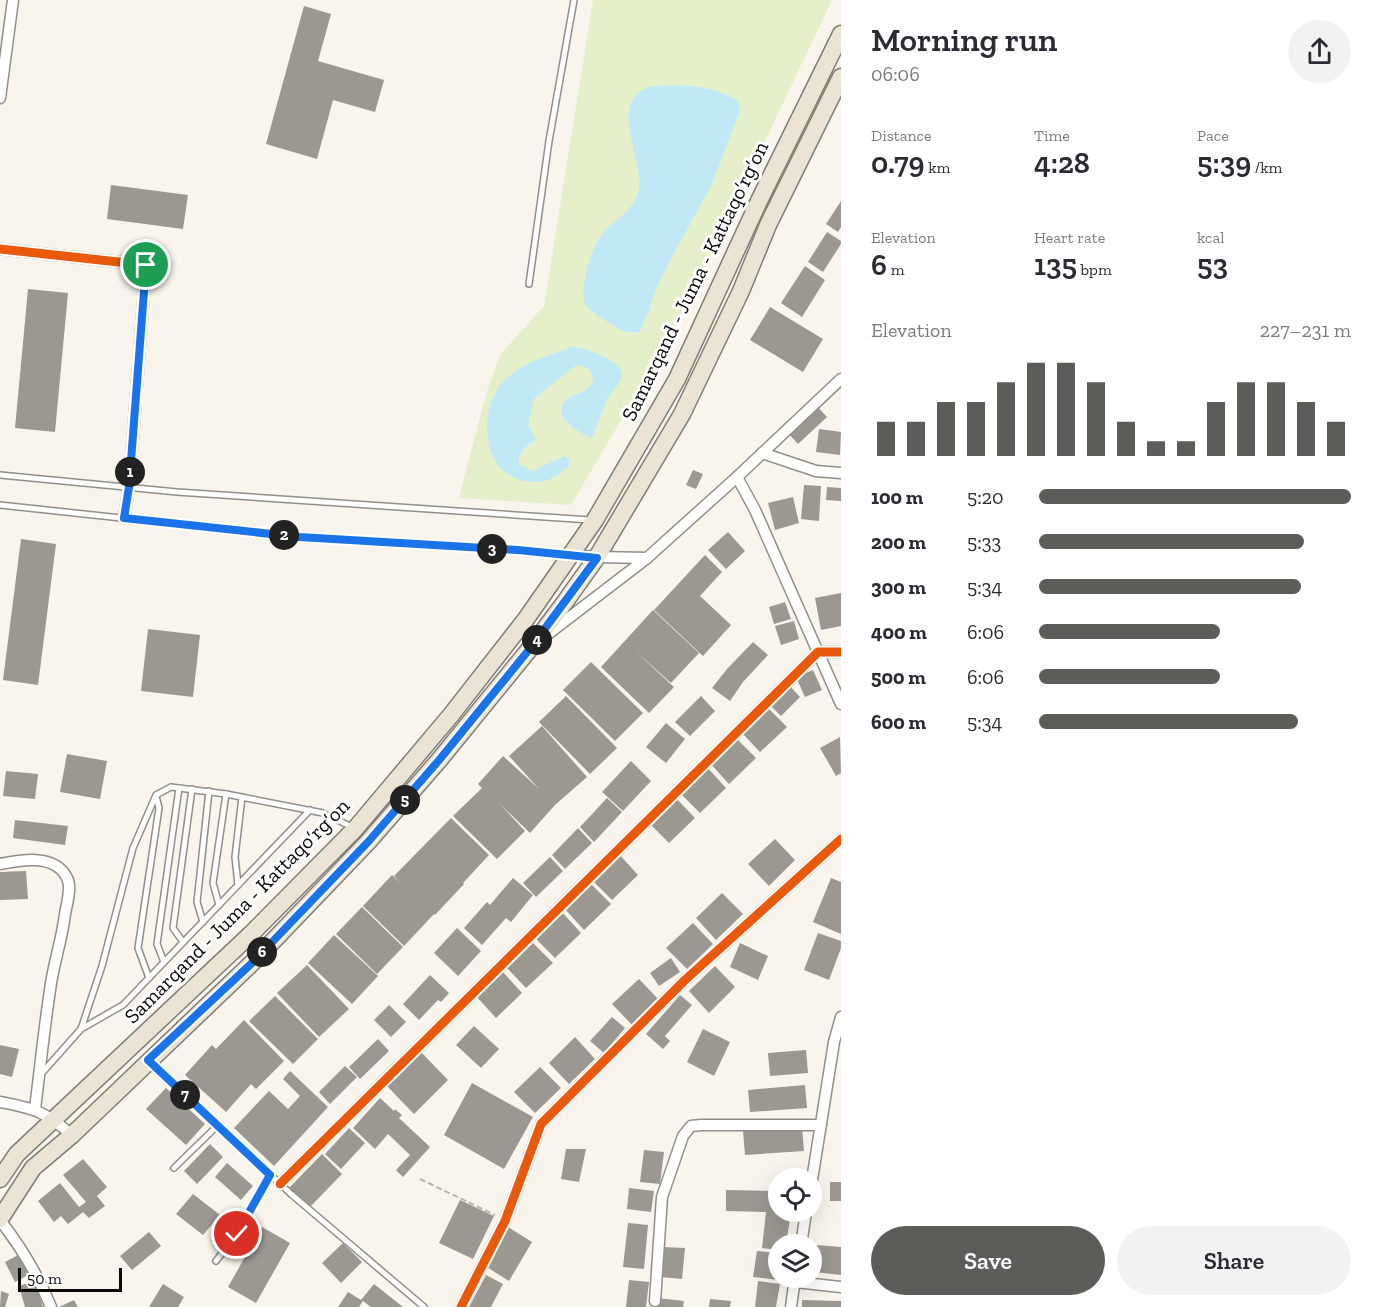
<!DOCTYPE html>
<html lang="en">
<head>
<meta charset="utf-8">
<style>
  :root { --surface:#fff; --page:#f2f2f3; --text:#2b2b33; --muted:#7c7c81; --accent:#5d5c58 }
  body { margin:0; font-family:"Zilla Slab",serif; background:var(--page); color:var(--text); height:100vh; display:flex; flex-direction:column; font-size:22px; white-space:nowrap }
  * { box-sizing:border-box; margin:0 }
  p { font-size:20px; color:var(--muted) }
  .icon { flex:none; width:33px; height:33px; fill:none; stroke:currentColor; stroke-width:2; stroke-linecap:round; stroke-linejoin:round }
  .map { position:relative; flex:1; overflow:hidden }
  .panel { display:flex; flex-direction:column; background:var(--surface); width:540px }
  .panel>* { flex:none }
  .buttons { position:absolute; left:768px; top:1168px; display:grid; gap:12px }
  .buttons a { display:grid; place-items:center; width:54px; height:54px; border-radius:50%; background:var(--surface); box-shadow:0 6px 24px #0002; font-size:30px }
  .scale { position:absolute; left:18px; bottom:15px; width:104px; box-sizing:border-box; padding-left:6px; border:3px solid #090909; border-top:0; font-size:16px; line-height:21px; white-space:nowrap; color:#090909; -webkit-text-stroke:4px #fff; paint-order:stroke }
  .pin { position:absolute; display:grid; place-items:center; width:51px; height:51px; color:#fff; margin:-26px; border:3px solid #fff; border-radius:50%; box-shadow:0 2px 6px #0007 }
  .km { position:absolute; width:30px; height:30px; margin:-15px; border-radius:50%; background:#222; color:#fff; font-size:16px; line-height:30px; text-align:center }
  .round { display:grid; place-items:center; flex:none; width:63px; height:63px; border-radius:32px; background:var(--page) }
  .summary { display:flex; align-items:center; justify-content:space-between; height:102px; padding:0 30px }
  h1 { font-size:33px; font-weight:600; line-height:45px }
  .stats { display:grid; grid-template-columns:repeat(3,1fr); gap:9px; height:102px; padding:6px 30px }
  .stats div { display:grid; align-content:center }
  .stats b { font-size:30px; font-weight:600 }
  .stats small { font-size:16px; font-weight:400 }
  .stats p { font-size:16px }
  .chart { height:168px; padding:12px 30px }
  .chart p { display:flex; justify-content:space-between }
  .chart svg { width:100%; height:108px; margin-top:6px; stroke:var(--accent); stroke-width:6 }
  .cta { display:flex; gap:12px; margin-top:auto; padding:12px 30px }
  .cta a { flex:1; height:69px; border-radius:36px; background:var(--accent); color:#fff; font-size:24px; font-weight:600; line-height:69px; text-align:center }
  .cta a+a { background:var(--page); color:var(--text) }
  ul { padding:0 30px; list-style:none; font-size:20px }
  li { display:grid; grid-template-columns:96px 72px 1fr; align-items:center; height:45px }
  li i { height:15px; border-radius:8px; background:var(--accent) }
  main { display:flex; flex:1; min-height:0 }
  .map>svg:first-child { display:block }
</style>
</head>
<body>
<main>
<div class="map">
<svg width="841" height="1307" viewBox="0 0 841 1307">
  <rect width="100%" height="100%" fill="#f9f5ec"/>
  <polygon fill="#e5efca" points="593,0 832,0 701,276 649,373 571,505 459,498 486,394 500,355 544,306"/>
  <g fill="#c0e9f5">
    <path d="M652,86C681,84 713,85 738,101L740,111L711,186L673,255L656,289L649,311L639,332C625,335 617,328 606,321C599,316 588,311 585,303C579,290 591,249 600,237C612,219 635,213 639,188C644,158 605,100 652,86Z"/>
    <path d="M571,347C584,347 594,352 606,358C638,375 614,384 606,402C601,414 597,426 592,438C580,433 551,418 565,401C574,392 603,391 589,369L580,365L575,366L534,399L528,425L536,440C525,446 519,452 518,464L533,471L564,456L569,459V466C562,472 554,478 545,481C529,485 505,478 496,462C482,438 484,400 505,380C522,362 549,356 571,347Z"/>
  </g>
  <g fill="#9b9892">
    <polygon points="304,6 331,14 318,61 384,80 375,112 333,100 317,159 266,144"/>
    <polygon points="111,185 188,195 183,229 107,219"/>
    <polygon points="841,201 841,227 838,232 826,224"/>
    <polygon points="827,232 841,241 841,244 823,272 808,262"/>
    <polygon points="805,266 825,280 802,317 781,303"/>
    <polygon points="28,289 68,293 55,432 15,428"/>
    <polygon points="770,307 823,339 803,372 750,340"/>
    <polygon points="815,404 827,417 798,444 786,431"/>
    <polygon points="819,429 841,432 840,455 816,452"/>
    <polygon points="693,470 703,474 696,489 686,485"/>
    <polygon points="804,485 821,486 819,521 801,519"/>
    <polygon points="827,487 841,488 841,501 826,500"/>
    <polygon points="793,497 799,523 775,530 768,503"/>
    <polygon points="728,532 745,551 726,569 708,550"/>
    <polygon points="21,539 56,544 38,685 3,680"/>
    <polygon points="705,555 722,572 700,596 731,625 703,656 654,610"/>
    <polygon points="841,593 841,626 821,630 815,598"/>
    <polygon points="785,602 791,619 774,624 769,607"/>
    <polygon points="653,610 699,653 671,683 634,650 674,687 649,713 601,667"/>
    <polygon points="794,621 799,639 781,645 775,626"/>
    <polygon points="148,629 200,635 193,697 141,691"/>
    <polygon points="753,642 768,655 743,682 730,701 712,688 727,669"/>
    <polygon points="591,662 643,713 615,741 563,690"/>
    <polygon points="813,670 822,690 805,697 796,677"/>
    <polygon points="788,684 800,697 781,716 768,703"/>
    <polygon points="566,696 617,748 590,774 539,722"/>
    <polygon points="701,696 715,711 690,736 675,722"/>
    <polygon points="766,706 787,727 760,752 740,731"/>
    <polygon points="666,723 685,739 666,763 646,747"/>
    <polygon points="542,726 587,777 555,805 530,833 499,803 525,831 497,859 453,816 482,788 478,784 503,756 539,789 509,756"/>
    <polygon points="735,737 756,758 729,784 709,762"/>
    <polygon points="840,737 841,773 836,776 820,748"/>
    <polygon points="67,754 107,761 100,799 60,792"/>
    <polygon points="631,761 651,781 623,811 602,792"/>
    <polygon points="706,766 726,788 700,813 679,792"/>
    <polygon points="6,771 38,774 35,799 3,796"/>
    <polygon points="674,796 695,818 669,843 648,822"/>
    <polygon points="607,798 622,812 594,842 580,827"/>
    <polygon points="451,818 489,855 463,883 464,884 435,915 434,914 404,946 363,906 392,875 400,883 394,876"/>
    <polygon points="15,820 68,826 65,845 13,838"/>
    <polygon points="578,828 592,843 565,869 552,855"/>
    <polygon points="775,839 795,860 769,886 748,864"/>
    <polygon points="618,853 638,875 612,900 591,879"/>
    <polygon points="550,857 563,871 536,897 523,883"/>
    <polygon points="26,871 28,899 0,900 0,872"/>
    <polygon points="513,878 533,895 511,922 506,918 482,945 464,928 487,902 490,905"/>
    <polygon points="831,878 841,882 841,934 813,922"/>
    <polygon points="590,883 611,904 584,930 564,908"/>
    <polygon points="722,893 743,914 716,940 696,918"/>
    <polygon points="362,907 403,947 377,974 336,934"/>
    <polygon points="561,911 581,933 555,958 534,937"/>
    <polygon points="693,923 713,944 687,969 666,948"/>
    <polygon points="457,928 481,951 458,976 434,953"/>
    <polygon points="818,933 841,941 841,948 829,980 804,970"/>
    <polygon points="334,935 378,976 352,1004 308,963"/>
    <polygon points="532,942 553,963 526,988 506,967"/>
    <polygon points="740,943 768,956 758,980 730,967"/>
    <polygon points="671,958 680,972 659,986 650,973"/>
    <polygon points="307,965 349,1009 319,1037 277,993"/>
    <polygon points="715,966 735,987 709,1013 689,991"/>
    <polygon points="502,971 522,993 496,1018 476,996"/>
    <polygon points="430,975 449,993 441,1002 438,1000 419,1020 403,1004"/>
    <polygon points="639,979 659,1000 633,1026 612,1004"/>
    <polygon points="680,995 692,1005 665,1036 670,1041 663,1049 646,1034"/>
    <polygon points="275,996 318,1039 293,1064 249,1021"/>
    <polygon points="389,1005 406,1022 391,1037 374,1020"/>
    <polygon points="612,1017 625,1028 604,1053 590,1041"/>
    <polygon points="244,1020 284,1061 256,1089 251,1084 226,1112 185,1075 212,1045 216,1049"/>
    <polygon points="474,1026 499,1049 481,1068 456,1045"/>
    <polygon points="703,1029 730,1042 714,1076 687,1062"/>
    <polygon points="575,1037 595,1059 569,1084 549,1063"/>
    <polygon points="378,1039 389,1051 360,1079 349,1067"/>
    <polygon points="0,1045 19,1049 12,1077 0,1074"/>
    <polygon points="806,1050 808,1073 770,1076 768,1053"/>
    <polygon points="420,1051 448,1080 414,1114 385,1084"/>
    <polygon points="345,1066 357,1077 330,1104 319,1092"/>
    <polygon points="540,1067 561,1088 535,1113 514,1092"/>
    <polygon points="290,1071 328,1107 274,1166 234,1128 269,1091 288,1109 300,1096 283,1079"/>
    <polygon points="472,1083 533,1117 504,1169 444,1135"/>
    <polygon points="805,1085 807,1108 750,1112 748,1090"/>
    <polygon points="166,1088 205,1124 186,1145 146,1109"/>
    <polygon points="380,1098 394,1111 395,1109 402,1115 399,1118 430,1147 403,1177 396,1170 410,1155 388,1134 375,1149 353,1128"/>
    <polygon points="802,1127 804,1151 745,1155 743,1131"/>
    <polygon points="349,1128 365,1143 341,1169 325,1154"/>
    <polygon points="210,1144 223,1157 197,1184 184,1171"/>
    <polygon points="566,1149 586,1149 579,1182 561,1179"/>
    <polygon points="644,1150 664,1152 660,1184 640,1182"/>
    <polygon points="322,1154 342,1174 309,1208 289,1188"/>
    <polygon points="83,1159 107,1187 97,1196 105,1206 89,1218 83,1212 68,1224 61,1216 54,1222 38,1201 60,1183 79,1207 86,1202 63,1175"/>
    <polygon points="227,1163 253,1186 241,1200 215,1177"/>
    <rect x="830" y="1182" width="11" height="19"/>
    <polygon points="629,1188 654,1191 651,1212 627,1209"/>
    <polygon points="726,1190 778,1191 778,1212 791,1212 786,1245 778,1245 778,1250 762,1248 766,1212 726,1211"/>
    <polygon points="193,1194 220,1215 203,1235 176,1214"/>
    <polygon points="460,1200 494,1216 473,1259 439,1243"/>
    <polygon points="628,1223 648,1225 644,1269 623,1267"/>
    <polygon points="262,1227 290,1243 256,1303 228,1287"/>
    <polygon points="508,1227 532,1242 509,1281 485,1266"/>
    <polygon points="149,1232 161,1246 132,1270 120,1256"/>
    <polygon points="343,1243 362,1262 341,1283 322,1263"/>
    <polygon points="817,1245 841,1247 841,1275 815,1272"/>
    <polygon points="663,1247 685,1248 682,1279 660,1277"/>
    <polygon points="757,1251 778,1253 779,1280 753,1277"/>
    <polygon points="20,1254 30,1274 15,1282 5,1262"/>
    <polygon points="486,1275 503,1284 491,1307 469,1307"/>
    <polygon points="629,1280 649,1282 646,1307 626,1307"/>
    <polygon points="35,1281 43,1307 25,1307 19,1286"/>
    <polygon points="758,1281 780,1284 776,1307 755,1307"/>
    <polygon points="163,1284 184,1297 178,1307 149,1307"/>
    <polygon points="374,1284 403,1307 371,1307 363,1301 359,1307 338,1307 348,1292 361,1300"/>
    <polygon points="1,1291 9,1294 5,1307 0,1307"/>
    <polygon points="657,1298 684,1301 683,1307 656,1307"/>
    <polygon points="710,1299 731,1301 730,1307 709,1307"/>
    <polygon points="74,1300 78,1307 59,1307"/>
    <polygon points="802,1300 841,1301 841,1307 802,1307"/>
  </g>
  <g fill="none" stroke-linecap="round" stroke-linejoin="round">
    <defs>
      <g id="service">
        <polyline points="529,284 549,141 574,0"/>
        <polyline points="0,475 177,492 590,520"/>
        <polyline points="0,505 299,537 566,554"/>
        <polyline points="238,885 235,857 242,797"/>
        <polyline points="219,905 213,883 226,794"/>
        <polyline points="203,922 197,902 209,791"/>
        <polyline points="183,942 173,928 192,789"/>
        <polyline points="164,962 157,944 179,788"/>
        <polyline points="149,978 138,948 159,808 156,796"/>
        <polyline points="81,1029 123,1005 310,810"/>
        <polyline points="152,1063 291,1194 424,1307"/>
        <polyline points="41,1074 81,1029 102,966 133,848 156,795 171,787 226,794 323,813 354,828"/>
        <polyline points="174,1168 217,1126"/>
        <polyline points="216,1261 237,1234 270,1175"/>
      </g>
      <g id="minor">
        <polyline points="0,98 13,0"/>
        <polyline points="0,249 146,265 129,487 124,518"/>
        <polyline points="762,453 816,471 841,473"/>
        <polyline points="737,477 755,510 841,704"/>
        <polyline points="571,555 597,557 647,558 737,477 841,379"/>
        <polyline points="544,637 647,558"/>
        <path d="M0,864C20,860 55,853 67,878C72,887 67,903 65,914C62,940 53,965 50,990C44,1030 40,1069 35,1109"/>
        <path d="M0,1102C36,1109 44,1111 72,1135"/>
        <polyline points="812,1180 834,1042 841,1017"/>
        <polyline points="280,1184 818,652 841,652"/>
        <path d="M0,1220C21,1247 38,1275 51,1307"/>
        <polyline points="801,1245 806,1212"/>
        <polyline points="795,1282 841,1287"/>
        <polyline points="655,1301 662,1197 683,1136 691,1126 701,1125 821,1125"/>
        <polyline points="461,1307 505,1221 541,1124 685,980 841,839"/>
        <polyline points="791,1307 795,1278"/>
      </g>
      <g id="primary">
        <polyline points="0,1179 17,1154 252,933 355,829 451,715 526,619 595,520 677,379 759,201 841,34"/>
        <polyline points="0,1219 33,1168 72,1135 252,963 368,842 440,759 532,646 565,602 597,557 682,414 741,291 768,225 841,77"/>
      </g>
    </defs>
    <use href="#service" stroke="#918f8b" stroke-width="8"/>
    <use href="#minor" stroke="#918f8b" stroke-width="13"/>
    <use href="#primary" stroke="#7e7d78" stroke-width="19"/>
    <polyline stroke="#b6b5b4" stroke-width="2" stroke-dasharray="6 3" stroke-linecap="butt" points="420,1179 495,1215"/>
    <use href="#service" stroke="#fefefc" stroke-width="5"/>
    <use href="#minor" stroke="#fefefc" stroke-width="10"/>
    <use href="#primary" stroke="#ebe4d5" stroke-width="16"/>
    <defs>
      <g id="cycleway">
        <polyline points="0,249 146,265 129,487 124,518"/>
        <polyline points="280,1184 818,652 841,652"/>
        <polyline points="461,1307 505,1221 541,1124 685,980 841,839"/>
      </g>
    </defs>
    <use href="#cycleway" stroke="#fff" stroke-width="13"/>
    <use href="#cycleway" stroke="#e8590c" stroke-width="9"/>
  </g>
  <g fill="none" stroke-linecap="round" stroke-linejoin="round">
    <defs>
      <polyline id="route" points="146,265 129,487 124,518 299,537 518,550 597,558 532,646 440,759 368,842 252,963 148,1060 270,1175 237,1234"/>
    </defs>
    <use href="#route" stroke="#fff" stroke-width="12"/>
    <use href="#route" stroke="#1a73e8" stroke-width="8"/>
  </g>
  <g text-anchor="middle" stroke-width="6" stroke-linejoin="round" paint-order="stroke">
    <g font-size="21" fill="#090909" stroke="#fff">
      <text transform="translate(695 281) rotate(-64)" y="7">Samarqand - Juma - Kattaqo‘rg‘on</text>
      <text transform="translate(237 911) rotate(-45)" y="7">Samarqand - Juma - Kattaqo‘rg‘on</text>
    </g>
  </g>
</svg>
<div class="buttons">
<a><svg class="icon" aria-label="locate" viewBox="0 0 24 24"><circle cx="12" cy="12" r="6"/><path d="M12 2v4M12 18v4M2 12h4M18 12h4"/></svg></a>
<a><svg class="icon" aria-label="layers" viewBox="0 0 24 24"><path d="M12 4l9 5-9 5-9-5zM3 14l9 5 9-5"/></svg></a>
</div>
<div class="scale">50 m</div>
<div class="pin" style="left:146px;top:265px;background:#1e9e55"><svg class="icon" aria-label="arrive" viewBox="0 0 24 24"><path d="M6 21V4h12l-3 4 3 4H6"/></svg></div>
<div class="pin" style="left:237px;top:1234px;background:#d93025"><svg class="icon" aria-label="check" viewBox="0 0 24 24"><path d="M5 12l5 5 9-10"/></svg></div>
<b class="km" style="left:130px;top:472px">1</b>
<b class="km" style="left:284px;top:535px">2</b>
<b class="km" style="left:492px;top:549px">3</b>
<b class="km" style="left:537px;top:640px">4</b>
<b class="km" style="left:405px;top:800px">5</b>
<b class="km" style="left:262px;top:952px">6</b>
<b class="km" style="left:185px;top:1095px">7</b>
</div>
<section class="panel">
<div class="summary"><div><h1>Morning run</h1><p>06:06</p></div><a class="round"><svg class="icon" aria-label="share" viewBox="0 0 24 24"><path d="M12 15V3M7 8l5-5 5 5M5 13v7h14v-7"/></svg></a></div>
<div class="stats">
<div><p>Distance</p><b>0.79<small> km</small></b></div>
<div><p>Time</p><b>4:28</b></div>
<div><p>Pace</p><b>5:39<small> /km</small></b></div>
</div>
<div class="stats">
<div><p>Elevation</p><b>6<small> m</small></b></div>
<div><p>Heart rate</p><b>135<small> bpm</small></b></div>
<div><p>kcal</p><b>53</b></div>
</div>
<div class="chart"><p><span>Elevation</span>227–231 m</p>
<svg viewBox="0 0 160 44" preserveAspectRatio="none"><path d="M5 44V30M15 44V30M25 44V22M35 44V22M45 44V14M55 44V6M65 44V6M75 44V14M85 44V30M95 44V38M105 44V38M115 44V22M125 44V14M135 44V14M145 44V22M155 44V30"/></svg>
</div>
<ul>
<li><b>100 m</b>5:20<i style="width:100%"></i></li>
<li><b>200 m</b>5:33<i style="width:85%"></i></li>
<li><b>300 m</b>5:34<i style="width:84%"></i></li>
<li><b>400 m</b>6:06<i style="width:58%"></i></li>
<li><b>500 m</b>6:06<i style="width:58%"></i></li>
<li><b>600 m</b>5:34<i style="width:83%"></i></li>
</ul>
<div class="cta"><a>Save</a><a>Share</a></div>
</section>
</main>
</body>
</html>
